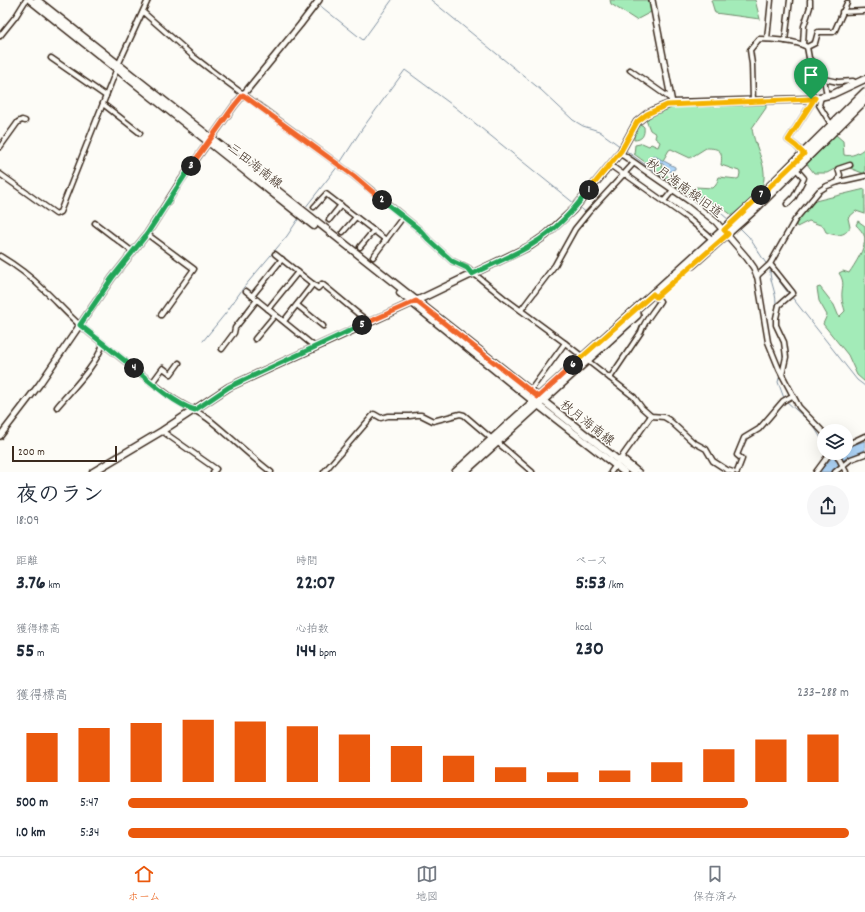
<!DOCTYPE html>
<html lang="ja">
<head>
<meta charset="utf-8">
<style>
  :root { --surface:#fff; --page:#f6f6f7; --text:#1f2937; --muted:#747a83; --line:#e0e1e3; --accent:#ea580c }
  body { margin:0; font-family:Dekko,"Klee One",sans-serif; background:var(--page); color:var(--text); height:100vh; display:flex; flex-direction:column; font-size:15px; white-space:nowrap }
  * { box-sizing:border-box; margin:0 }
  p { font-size:13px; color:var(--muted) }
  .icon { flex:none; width:22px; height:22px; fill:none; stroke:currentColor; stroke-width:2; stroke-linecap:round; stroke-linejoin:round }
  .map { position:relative; height:472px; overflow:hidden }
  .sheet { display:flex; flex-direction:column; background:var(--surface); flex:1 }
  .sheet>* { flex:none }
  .controls { position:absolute; left:817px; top:424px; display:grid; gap:8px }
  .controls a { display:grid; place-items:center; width:36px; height:36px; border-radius:50%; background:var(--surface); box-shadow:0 4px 16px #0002; font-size:20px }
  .scale { position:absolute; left:12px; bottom:10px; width:105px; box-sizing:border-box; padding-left:4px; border:2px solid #3b2a1e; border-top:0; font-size:11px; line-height:14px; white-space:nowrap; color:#3b2a1e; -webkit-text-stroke:3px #fdfcf7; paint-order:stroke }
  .pin { position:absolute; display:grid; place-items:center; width:34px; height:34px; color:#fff; margin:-41px -17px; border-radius:50% 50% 50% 0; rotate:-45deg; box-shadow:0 0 4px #0007 }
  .pin .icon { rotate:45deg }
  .km { position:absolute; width:20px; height:20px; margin:-10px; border-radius:50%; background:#222; color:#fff; font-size:11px; line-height:20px; text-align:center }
  .round { display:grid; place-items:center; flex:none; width:42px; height:42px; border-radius:21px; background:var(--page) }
  .head { display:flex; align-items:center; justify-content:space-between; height:68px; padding:0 16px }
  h1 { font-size:22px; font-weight:700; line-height:30px }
  .figures { display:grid; grid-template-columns:repeat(3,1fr); gap:6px; height:68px; padding:4px 16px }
  .figures div { display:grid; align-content:center }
  .figures b { font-size:20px; font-weight:700 }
  .figures small { font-size:11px; font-weight:400 }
  .figures p { font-size:11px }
  .chart { height:112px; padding:8px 16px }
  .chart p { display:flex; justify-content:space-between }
  .chart svg { width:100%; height:72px; margin-top:4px; stroke:var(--accent); stroke-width:6 }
  ul { padding:0 16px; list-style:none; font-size:13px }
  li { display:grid; grid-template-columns:64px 48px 1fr; align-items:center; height:30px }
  li i { height:10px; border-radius:5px; background:var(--accent) }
  .tab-bar { display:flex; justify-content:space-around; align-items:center; height:56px; border-top:1px solid var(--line); background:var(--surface); font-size:11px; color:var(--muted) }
  .tab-bar a { display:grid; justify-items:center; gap:2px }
  .tab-bar .active { color:var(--accent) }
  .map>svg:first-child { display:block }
</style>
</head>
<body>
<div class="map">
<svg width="865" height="472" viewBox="0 0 865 472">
  <rect width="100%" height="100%" fill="#fdfcf7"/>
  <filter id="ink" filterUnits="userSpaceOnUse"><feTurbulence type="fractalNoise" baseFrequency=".025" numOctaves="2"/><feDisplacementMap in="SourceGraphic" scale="8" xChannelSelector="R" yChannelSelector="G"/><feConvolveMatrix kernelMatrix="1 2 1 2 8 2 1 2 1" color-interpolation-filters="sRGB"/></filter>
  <g filter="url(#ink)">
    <g fill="#a3ebb8" stroke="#6f8a6b" fill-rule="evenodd">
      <polygon points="610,0 649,0 651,12 636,20 611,4"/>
      <polygon points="711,0 755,0 760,19 715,13"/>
      <path d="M766,103V108L752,128C754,148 771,169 761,189L733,216L720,206L717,207L706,198L687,193L634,154L635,145L640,144L642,143L649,146L651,144L658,147L660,142L655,138L656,134L650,130L646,120C653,113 666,109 675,106ZM706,148C720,148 723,151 721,165L739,171L740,173L739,178L737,179L719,177L716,185L713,188L696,187L691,190H688C677,185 664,177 661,164L669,150L671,149L690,158Z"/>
      <path d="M640,125H642L644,127C645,135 642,140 634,140V134Z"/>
      <path d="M836,135L843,141L844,155C852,157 859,153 865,148V174L842,165L827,173H814L807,164Z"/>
      <path d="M865,189V214L856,211L848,218L850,227C845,237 835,236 826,232L823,226L809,221L797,227L796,225L799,218L815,201Z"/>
      <path d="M858,221L865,226V382L857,375L848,355L823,324L827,315L819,301L817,288L820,287L834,305L839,317L845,311C844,307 842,302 842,298C841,287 846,284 839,273L843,271L849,273C855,264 865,249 865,238C864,233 859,228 856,225Z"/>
    </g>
    <g fill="#add4f7" stroke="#7f90a0">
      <polygon points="653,155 675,167 675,169 669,172 663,164 653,159 652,157"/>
      <polygon points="865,441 865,450 845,459 832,472 819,472 836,453 846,453 846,447"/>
    </g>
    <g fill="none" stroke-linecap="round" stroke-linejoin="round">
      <g stroke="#7f90a0" stroke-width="1">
        <polyline points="431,0 541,90 573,120 583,126 599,131 621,147"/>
        <polyline points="318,4 363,40 392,0"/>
        <polyline points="625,150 687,195 708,202 729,220"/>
        <polyline points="340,163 362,129 405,70 455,107 575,204"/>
        <polyline points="579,207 587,213"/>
        <polyline points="305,208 338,166"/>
        <polyline points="717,209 721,206"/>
        <polyline points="740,228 749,237 767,265"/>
        <polyline points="769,268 789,294"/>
        <path d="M770,271C770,282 776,292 776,303C776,311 771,319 775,328"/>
        <polyline points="791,296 857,380 865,386"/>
        <polyline points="203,341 225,314 244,287 287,236 299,218"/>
        <polyline points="781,370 783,360 783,349"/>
        <polyline points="780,375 778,382 784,398"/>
        <polyline points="786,401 813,425 824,443"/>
      </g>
      <defs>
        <g id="minor">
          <polyline points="143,12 194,57 216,74 354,176 420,230 429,240 452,261 467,268 504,298 565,343 634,397 642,408 651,416 664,417 669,420 693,442 706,449 713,461 727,470 733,472"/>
          <polyline points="842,12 864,11"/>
          <polyline points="0,36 16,16 26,0"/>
          <polyline points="767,39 771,0"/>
          <polyline points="785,41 790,0"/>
          <polyline points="803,45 804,26 810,7 810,0"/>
          <polyline points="807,47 815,43 818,32 833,32 835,30 847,3"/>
          <polyline points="51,58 106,96"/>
          <polyline points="630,70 671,99"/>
          <polyline points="824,79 838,82 853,81 855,83"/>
          <polyline points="821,97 819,105 832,126"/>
          <path d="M753,101L752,64L750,50L759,39C771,39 798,41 807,47L809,58L824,79L827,96"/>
          <polyline points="103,104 140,133"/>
          <polyline points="0,147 18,122 22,120 25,121"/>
          <polyline points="804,154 796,146 788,140 815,98"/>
          <polyline points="610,165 624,175"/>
          <polyline points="0,174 56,214 60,212 119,63 148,0"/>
          <polyline points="625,174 690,220 713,240"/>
          <polyline points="838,182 840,175 838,169 850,165"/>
          <polyline points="664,201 673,190"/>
          <polyline points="787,204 794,197 804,178 796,169"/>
          <polyline points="314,207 326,194 386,240"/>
          <polyline points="329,220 341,205"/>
          <polyline points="95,223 133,252"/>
          <polyline points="343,232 356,217"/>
          <polyline points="147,234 194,269 161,315"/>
          <polyline points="360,247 374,230"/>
          <path d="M275,254L318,288L322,284C338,296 352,310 369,322"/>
          <path d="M0,256C15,265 30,276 43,289C56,301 68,315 82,327C111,350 140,374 170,396C183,406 199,411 211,421C232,438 250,456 271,472"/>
          <polyline points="373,257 403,217"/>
          <polyline points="770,264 793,293 779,305 776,318 776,325 784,342 786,357 782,375"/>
          <polyline points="246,291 315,347"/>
          <polyline points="252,296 282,259"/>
          <polyline points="297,305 323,326"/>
          <polyline points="268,309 298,272"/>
          <polyline points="521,310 555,265 575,229 588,213 634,163"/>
          <polyline points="284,321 313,284"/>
          <polyline points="255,339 275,315"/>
          <polyline points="222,349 234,333 235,328 257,300"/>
          <path d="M610,378L641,332C644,321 654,311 660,301L653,294"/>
          <polyline points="152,383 163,368 171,374 179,363"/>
          <polyline points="530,391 565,343"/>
          <path d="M57,407C72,389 96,366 103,344"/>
          <polyline points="162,431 216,469 213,472"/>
          <polyline points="824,433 799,407 779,369 768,342 757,276 770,264 795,220 819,191 827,186 838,182 865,176"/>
          <polyline points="497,442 532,472"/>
          <polyline points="846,445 865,436"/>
          <polyline points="836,453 846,472"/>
          <polyline points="622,458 639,472"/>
          <polyline points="324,472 374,414 381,418 388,416 410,416 417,415 421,415 433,421 460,414 464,415 492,439"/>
          <polyline points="611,472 651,416"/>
          <polyline points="737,472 742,459 737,455 744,438 759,429 783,401 792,396"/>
          <polyline points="816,472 830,453"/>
          <polyline points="835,472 851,459 865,454"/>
        </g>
        <g id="tertiary">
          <polyline points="652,0 672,103"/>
          <polyline points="620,153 691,202 716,222 747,258 754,268 757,276"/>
          <polyline points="0,436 39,385 112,278 147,234 180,182 234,106 300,25 319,0"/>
        </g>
        <g id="secondary">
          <polyline points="30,0 314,226"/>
          <polyline points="37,0 633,472"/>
          <polyline points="400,293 538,405 624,472"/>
          <polyline points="93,472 162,431 229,387 416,301 530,246 546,235 573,210 620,153 637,122 647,114 655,110 672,103 811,99 833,94 865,79"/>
        </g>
        <g id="primary">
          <polyline points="692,265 755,209 865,100"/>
          <polyline points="456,472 752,204 865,92"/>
          <polyline points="464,472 637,315"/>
        </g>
      </defs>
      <use href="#minor" stroke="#3b2a1e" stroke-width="7"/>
      <use href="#tertiary" stroke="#3b2a1e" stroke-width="8"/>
      <use href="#secondary" stroke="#3b2a1e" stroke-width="9"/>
      <use href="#primary" stroke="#3b2a1e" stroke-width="10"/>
      <use href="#minor" stroke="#fdfcf7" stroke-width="4"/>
      <use href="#tertiary" stroke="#fdfcf7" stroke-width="5"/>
      <use href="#secondary" stroke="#fdfcf7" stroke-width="6"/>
      <use href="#primary" stroke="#fdfcf7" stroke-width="7"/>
    </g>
  </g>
  <g fill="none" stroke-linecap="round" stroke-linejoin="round" filter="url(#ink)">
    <defs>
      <polyline id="split-1" points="589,190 621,151 637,122 647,114 667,105 811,99"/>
      <path id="split-2" d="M382,200L420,230L429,240L452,261L467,268L472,274C492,264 513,256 531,245C555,231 572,212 589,190"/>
      <polyline id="split-3" points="191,166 234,106 243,95 354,176 382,200"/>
      <polyline id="split-4" points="134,368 80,325 112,278 147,234 191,166"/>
      <path id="split-5" d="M134,368C149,381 176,405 195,410L229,387L362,325"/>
      <polyline id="split-6" points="362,325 416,301 538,397 573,365"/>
      <polyline id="split-7" points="573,365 653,294 656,297 728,234 724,230 761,195"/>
      <polyline id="split-8" points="761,195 804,154 796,146 788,140 815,98 811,99"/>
    </defs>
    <use href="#split-1" stroke="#fff" stroke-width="8"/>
    <use href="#split-2" stroke="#fff" stroke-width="8"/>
    <use href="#split-3" stroke="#fff" stroke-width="8"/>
    <use href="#split-4" stroke="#fff" stroke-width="8"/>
    <use href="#split-5" stroke="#fff" stroke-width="8"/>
    <use href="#split-6" stroke="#fff" stroke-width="8"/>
    <use href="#split-7" stroke="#fff" stroke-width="8"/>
    <use href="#split-8" stroke="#fff" stroke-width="8"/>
    <use href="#split-1" stroke="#f5b400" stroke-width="5"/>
    <use href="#split-2" stroke="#22a559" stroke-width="5"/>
    <use href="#split-3" stroke="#f0652b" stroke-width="5"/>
    <use href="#split-4" stroke="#22a559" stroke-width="5"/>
    <use href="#split-5" stroke="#22a559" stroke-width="5"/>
    <use href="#split-6" stroke="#f0652b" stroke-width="5"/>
    <use href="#split-7" stroke="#f5b400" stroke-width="5"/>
    <use href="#split-8" stroke="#f5b400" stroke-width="5"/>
  </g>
  <g text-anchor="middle" stroke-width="3" stroke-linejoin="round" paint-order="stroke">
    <g font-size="13" fill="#3b2a1e" stroke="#fdfcf7">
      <text transform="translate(256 165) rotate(38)" y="5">三田海南線</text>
      <text transform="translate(685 187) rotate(36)" y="5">秋月海南線旧道</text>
      <text transform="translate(588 422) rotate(38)" y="5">秋月海南線</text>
    </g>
  </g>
</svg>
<div class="controls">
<a><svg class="icon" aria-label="layers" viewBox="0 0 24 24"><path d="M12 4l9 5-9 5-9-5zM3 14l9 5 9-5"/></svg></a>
</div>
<div class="scale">200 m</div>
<div class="pin" style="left:811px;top:99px;background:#1e9e55"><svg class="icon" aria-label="arrive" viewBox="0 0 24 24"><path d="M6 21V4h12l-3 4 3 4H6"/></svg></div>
<b class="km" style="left:589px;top:190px">1</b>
<b class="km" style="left:382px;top:200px">2</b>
<b class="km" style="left:191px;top:166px">3</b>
<b class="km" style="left:134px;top:368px">4</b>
<b class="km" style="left:362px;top:325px">5</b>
<b class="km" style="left:573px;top:365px">6</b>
<b class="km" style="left:761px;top:195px">7</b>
</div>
<section class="sheet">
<div class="head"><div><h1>夜のラン</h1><p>18:09</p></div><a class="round"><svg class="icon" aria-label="share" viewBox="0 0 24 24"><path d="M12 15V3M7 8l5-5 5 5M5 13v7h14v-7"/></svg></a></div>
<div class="figures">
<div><p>距離</p><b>3.76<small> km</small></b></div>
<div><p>時間</p><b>22:07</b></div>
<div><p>ペース</p><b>5:53<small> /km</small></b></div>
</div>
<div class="figures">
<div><p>獲得標高</p><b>55<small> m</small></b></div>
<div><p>心拍数</p><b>144<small> bpm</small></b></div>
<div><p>kcal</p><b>230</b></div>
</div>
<div class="chart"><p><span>獲得標高</span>233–288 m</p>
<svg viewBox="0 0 160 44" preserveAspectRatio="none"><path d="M5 44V14M15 44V11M25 44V8M35 44V6M45 44V7M55 44V10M65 44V15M75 44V22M85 44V28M95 44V35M105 44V38M115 44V37M125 44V32M135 44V24M145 44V18M155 44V15"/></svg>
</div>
<ul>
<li><b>500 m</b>5:47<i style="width:86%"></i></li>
<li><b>1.0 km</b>5:34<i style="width:100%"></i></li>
</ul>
</section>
<nav class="tab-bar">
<a class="active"><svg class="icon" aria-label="home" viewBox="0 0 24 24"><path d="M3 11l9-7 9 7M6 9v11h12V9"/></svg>ホーム</a>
<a><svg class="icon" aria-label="map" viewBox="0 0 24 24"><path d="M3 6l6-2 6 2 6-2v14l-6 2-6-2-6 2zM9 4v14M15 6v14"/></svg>地図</a>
<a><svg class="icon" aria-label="saved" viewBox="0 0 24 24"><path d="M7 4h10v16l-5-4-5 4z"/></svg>保存済み</a>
</nav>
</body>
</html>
